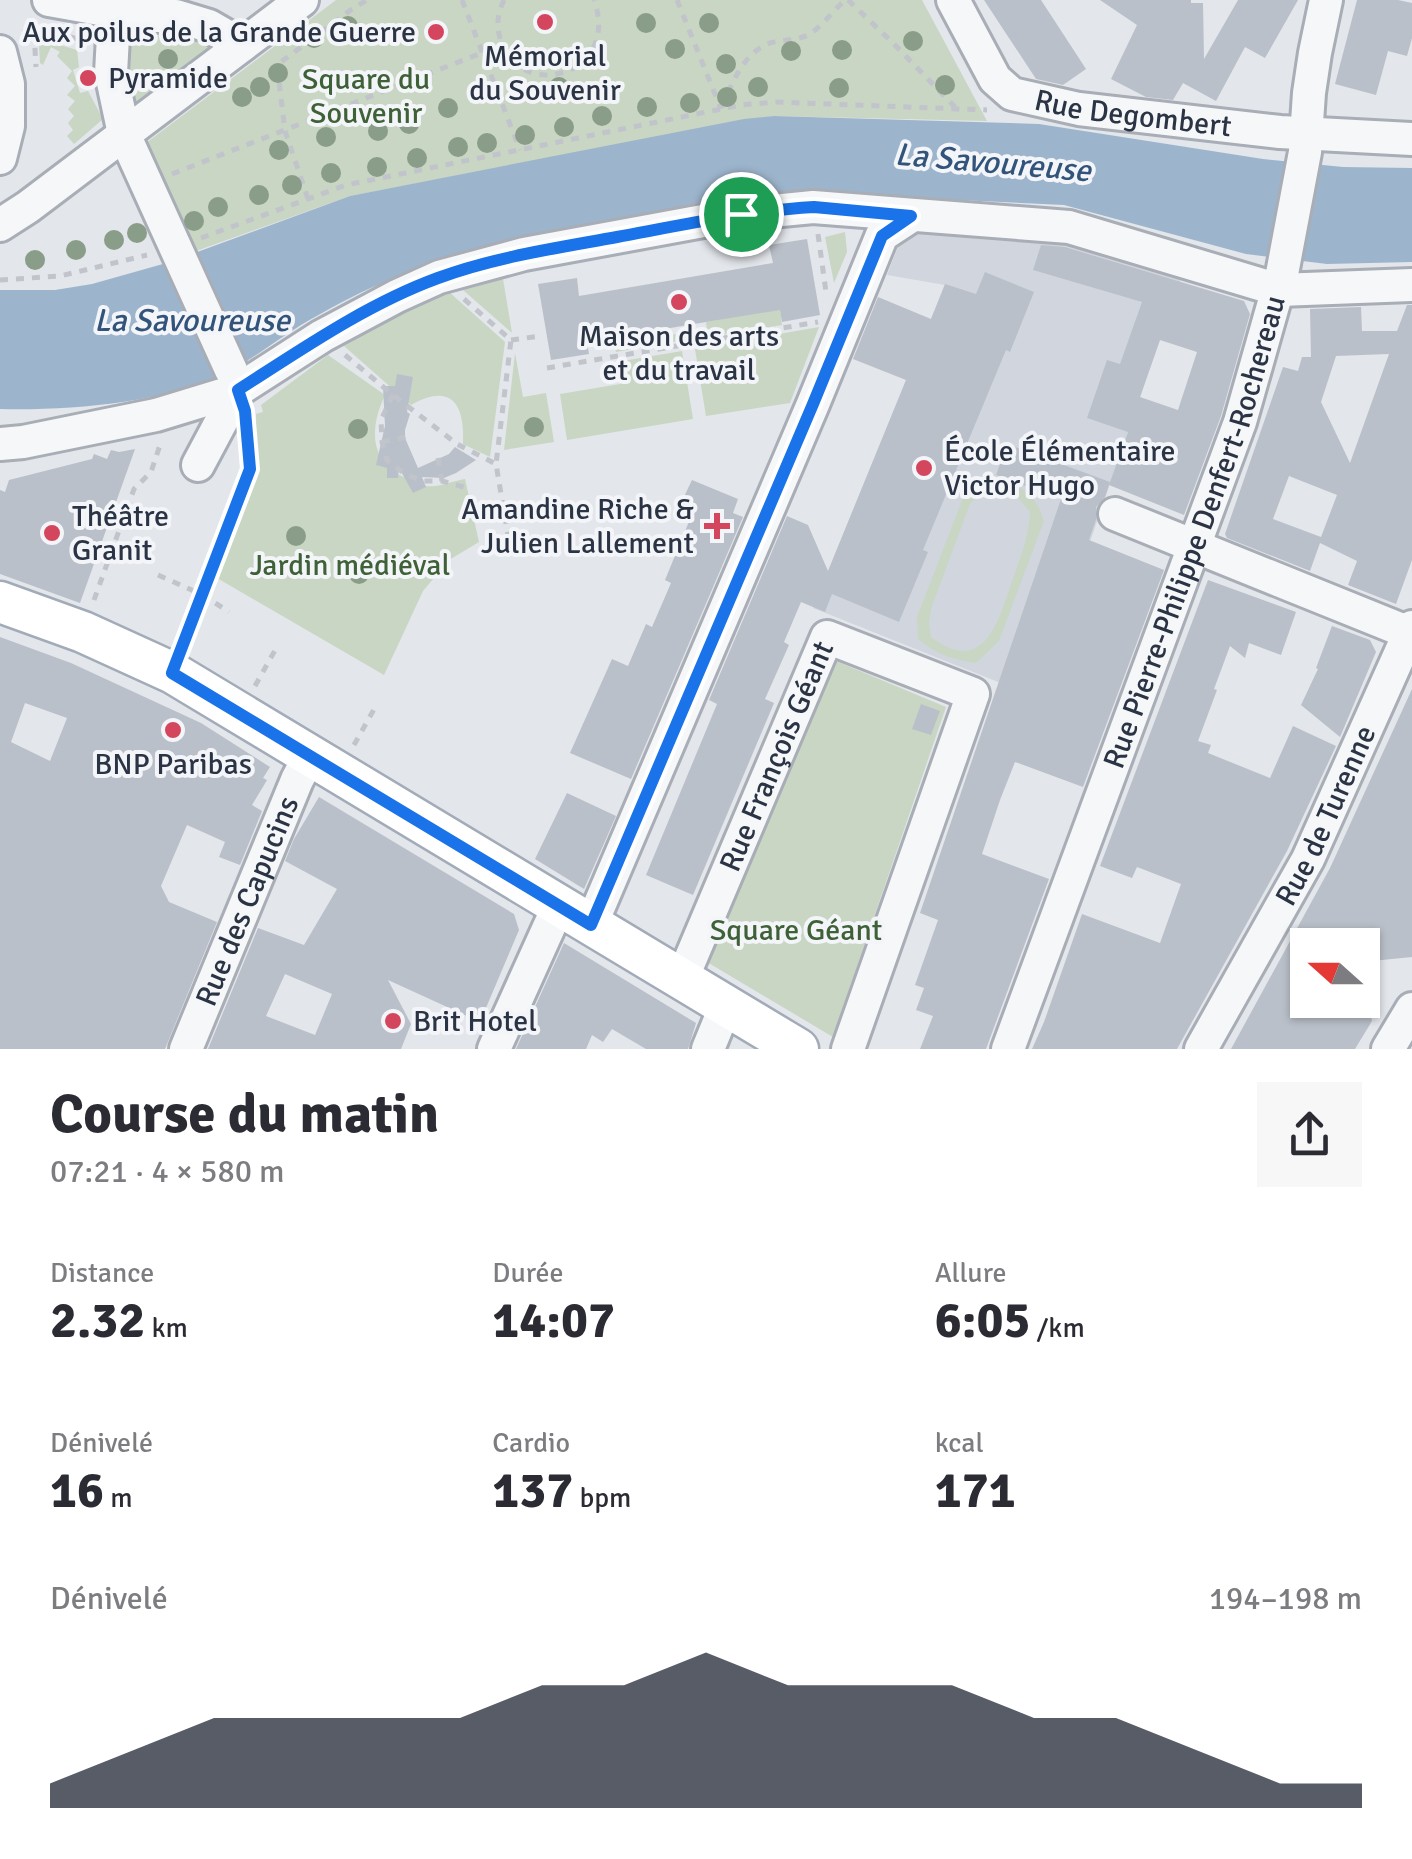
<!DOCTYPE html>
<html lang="fr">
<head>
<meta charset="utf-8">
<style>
  :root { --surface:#fff; --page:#f7f7f7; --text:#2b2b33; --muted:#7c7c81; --accent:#111827 }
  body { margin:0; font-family:Signika,sans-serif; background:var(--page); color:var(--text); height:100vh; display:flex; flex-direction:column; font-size:38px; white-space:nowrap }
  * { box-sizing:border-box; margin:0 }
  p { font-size:32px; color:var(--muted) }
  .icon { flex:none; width:55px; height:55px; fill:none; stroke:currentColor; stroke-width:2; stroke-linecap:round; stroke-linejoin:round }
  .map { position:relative; height:1049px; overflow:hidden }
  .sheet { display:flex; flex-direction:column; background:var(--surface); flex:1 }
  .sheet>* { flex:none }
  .needle { width:65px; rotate:291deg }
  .controls { position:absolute; left:1290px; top:928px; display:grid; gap:20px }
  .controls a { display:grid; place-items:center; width:90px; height:90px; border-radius:0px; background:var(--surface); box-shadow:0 2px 8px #0004; font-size:50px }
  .pin { position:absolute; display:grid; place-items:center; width:85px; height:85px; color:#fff; margin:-42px; border:5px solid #fff; border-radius:50%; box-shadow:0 2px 10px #0007 }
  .round { display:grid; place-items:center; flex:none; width:105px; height:105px; border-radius:0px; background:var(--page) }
  .overview { display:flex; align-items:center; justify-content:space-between; height:170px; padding:0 50px }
  h1 { font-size:55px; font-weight:800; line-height:75px }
  .stats { display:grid; grid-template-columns:repeat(3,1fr); gap:15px; height:170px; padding:10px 50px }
  .stats div { display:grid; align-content:center }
  .stats b { font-size:50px; font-weight:800 }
  .stats small { font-size:28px; font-weight:400 }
  .stats p { font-size:28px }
  .chart { height:280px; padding:20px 50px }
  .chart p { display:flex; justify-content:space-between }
  .chart svg { width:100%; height:180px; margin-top:10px; fill:var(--accent); opacity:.7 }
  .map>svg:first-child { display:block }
</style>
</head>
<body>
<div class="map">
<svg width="1412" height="1049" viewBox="0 0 1412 1049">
  <rect width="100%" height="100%" fill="#e3e6eb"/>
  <polygon fill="#d1d6de" points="912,231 1059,239 1182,276 1037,695 998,682 813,608 945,285 887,275 899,244"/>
  <g fill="#c9d6c4" fill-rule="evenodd">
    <polygon points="336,0 922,0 987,121 774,116 350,196 196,251 146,143"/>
    <polygon points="192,31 217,46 136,109 129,75 128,32 168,34"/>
    <polygon points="53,43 77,50 79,67 73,70 80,93 88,91 103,119 74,144 67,136 73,130 68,123 74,116 68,109 75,101 67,95 75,86 67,78 72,71 57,56 60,52 51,47 43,65 40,63 39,45"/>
    <polygon points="845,232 847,252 834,283 825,237"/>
    <polygon points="503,279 512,333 463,290"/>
    <path d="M449,292L505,342L490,457L463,444C465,405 452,382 411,405L344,346L402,311Z"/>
    <polygon points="780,308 782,325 696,339 695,332 707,330 706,322"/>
    <polygon points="819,327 790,403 706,416 695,349"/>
    <polygon points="663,329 664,336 677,334 678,341 616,352 613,338"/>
    <polygon points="682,351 693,419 567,440 560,394 620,384 617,362"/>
    <polygon points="515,353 523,397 546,393 554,442 504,450"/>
    <path d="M328,355L385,395C368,431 370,465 411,480C416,482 420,485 426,486C437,488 453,481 465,479L479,542L449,560L423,591L384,675L217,578L257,478L256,414L263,412L261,405Z"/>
    <path d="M981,482C1014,482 1034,487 1044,521L999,641L976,663C953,660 936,654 918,639L917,617L964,495ZM1005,490L1017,497L1030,512C1029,537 1020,558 1012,581C998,622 984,677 931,637L929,623L931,609L970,504L982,491Z"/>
    <polygon points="836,661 946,707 833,1037 707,962"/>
  </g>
  <path fill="#9db5cc" d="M774,116L1039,124L1263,159L1343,167L1412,168V262L1327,264L1246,254L1064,205L784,192L753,194C707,199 663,211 618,220C539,237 458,252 383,283C355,294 327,310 301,325C275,341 252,360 224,374C166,403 64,411 0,409V290H55L92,284L170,262L350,196L744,119Z"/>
  <g fill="#bac0c9" fill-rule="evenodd">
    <polygon points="984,0 1041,0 1086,69 1063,85 1036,79"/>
    <polygon points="1100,0 1191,0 1191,3 1203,3 1204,59 1238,0 1298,0 1265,58 1245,47 1216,101 1183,83 1173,100 1146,97 1111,79 1137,25"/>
    <polygon points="1357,0 1398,0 1412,3 1412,38 1407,56 1388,51 1376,95 1335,84"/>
    <polygon points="807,239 820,315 782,322 780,310 706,322 587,342 589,354 551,360 538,284 577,278 579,296 773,263 769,245"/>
    <path d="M1041,245L1065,247L1244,301L1250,314L1221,416L1184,515L1109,485L1128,432L1087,418L1107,360L1120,364L1142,302L1033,270ZM1160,340L1197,352L1178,410L1140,397Z"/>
    <polygon points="985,272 1034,292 1010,352 1006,350 923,550 928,552 899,622 832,594 825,612 801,602 784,642 789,645 765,699 774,703 693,895 646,875 717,704 709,700 787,516 808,525 828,571 906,380 853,359 878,297 931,319 945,284 976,294"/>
    <path d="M1407,305H1412V560L1396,604L1348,585L1357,561L1320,543L1310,571L1227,538L1225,534L1283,367L1298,371L1302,357H1311L1310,309L1361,307L1362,331H1397ZM1389,354L1350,463L1321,402L1336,356ZM1289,476L1337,495L1321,537L1273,519Z"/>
    <polygon points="397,374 413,377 407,412 410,414 405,430 405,438 418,468 449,454 455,447 476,460 456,473 444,478 422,477 426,487 413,493 399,468 398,478 387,478 387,468 376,465 385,426 383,386 395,386"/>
    <polygon points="1007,444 1110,482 1105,497 1096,507 1096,520 1089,540 1164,570 1083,787 1015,762 1000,800 982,854 1049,879 986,1049 920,1049 933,1016 916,1010 924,988 915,985 938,920 920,913 1061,499 996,475"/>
    <polygon points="135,449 80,603 0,574 0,490 5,492 9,480 92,459 94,454 107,459 111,450 119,452"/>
    <polygon points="692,480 738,499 733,513 743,517 631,779 570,753 612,659 628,666 646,624 652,627 671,583 665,580 695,507 682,501"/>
    <polygon points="1208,580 1296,612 1281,655 1249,643 1245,658 1230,646 1214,689 1217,690 1198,741 1211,745 1208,753 1270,778 1293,726 1336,746 1287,851 1177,1049 1032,1049 1044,1022 1082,914 1160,943 1181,884 1137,867 1132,878 1100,866"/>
    <polygon points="1332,626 1370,640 1376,652 1340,737 1301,705 1318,669 1316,668"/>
    <path d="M0,637L71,663L201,723L270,767L263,778L267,780L252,805L262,811L240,865L219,857L225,842L187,825L161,886L169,902L217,922L165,1049H0ZM25,703L67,718L50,761L11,742Z"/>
    <polygon points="1412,689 1412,957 1362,962 1362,945 1308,945 1308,1000 1367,1000 1372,1021 1355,1049 1231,1049 1330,868"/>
    <polygon points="921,704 940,711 931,735 912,729"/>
    <polygon points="567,793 616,816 584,889 535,859"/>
    <path d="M319,797L514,914L519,930L480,1022L388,980L411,1024L401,1049H208L258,928L304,945L337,889L285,861L294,839ZM285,974L332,994L315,1035L266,1016Z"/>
    <polygon points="564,943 696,1023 688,1049 646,1049 612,1029 603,1042 592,1035 586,1049 516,1049"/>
  </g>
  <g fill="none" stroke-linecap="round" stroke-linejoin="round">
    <defs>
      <g id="minor">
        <polyline points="49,0 139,16 176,16 209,26 242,45"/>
        <polyline points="115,0 111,73 124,134 231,370"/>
        <path id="s1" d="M953,0L995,79L1012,94L1079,109L1280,132L1412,139"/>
        <polyline points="0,52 8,84 8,126 0,158"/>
        <polyline points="0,225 28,207 302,0"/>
        <polyline points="0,444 23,442 156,415 238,390 322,336 397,296 439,277 524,254 741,214 813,207 1069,227 1279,290 1412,285"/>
        <polyline points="198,465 238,390"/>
        <polyline points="1115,514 1412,634"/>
        <polyline points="591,925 813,404 882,235 911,216"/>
        <path id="s2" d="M682,979L827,637L973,694L848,1049"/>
        <path id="s3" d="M186,1049L297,780L310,755"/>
        <polyline points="494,1049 559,905"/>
        <polyline points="708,1049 726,1005"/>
        <path id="s4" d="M1008,1049L1240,422L1282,274L1305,152L1309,93L1315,53L1326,0"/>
        <path id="s5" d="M1201,1049L1308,859L1412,627"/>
        <polyline points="1388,1049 1412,1009"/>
      </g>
      <polyline id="major" points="0,602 83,632 173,673 798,1049"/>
    </defs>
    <use href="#minor" stroke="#a8adb6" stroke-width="38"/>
    <use href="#major" stroke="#a2abb8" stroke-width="45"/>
    <g stroke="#c1c4ca" stroke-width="5" stroke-dasharray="8 8" stroke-linecap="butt">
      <polyline points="462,0 520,150"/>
      <path d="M504,0C498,13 496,24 500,38C517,103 622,77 594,0"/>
      <polyline points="677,0 721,109"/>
      <polyline points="848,0 892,42 955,107"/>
      <polyline points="22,32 57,33 84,41"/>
      <polyline points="34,32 36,67"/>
      <path d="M722,107C732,83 744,52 770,43C783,39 797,41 810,34C822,26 834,10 845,0"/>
      <polyline points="172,174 502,45"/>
      <polyline points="308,199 285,131 277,65 352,9 367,0"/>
      <polyline points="818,234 826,292"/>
      <polyline points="201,238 346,185 741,105 776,102 987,110"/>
      <polyline points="0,280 60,276 147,255"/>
      <polyline points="464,299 511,340 496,464 510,547"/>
      <polyline points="511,340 541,336"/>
      <polyline points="345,355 393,395 457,444 496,464"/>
      <polyline points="547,368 818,322"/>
      <polyline points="393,395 381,420 382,442 387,460 405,474 423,481 442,481 471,489"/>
      <polyline points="382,442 406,437"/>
      <polyline points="438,458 442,481"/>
      <polyline points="158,575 203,595 229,612"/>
      <polyline points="94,600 134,489 151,472 161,442"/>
      <polyline points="185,642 250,469 247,436"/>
      <polyline points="255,686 278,645"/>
      <polyline points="354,745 377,704"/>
    </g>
    <use href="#minor" stroke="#f6f7f9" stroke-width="32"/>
    <use href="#major" stroke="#fff" stroke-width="40"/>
  </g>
  <g fill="#899d88">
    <circle cx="646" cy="23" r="10"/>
    <circle cx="709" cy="23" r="10"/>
    <circle cx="348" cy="26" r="10"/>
    <circle cx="314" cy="38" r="10"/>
    <circle cx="913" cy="41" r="10"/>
    <circle cx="675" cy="49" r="10"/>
    <circle cx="842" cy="50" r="10"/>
    <circle cx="791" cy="51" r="10"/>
    <circle cx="168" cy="59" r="10"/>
    <circle cx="726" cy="64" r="10"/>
    <circle cx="278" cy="73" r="10"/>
    <circle cx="945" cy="85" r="10"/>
    <circle cx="260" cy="87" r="10"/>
    <circle cx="559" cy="87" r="10"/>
    <circle cx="758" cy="87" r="10"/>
    <circle cx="839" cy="88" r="10"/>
    <circle cx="242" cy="97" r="10"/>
    <circle cx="727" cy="97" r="10"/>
    <circle cx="690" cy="103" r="10"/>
    <circle cx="647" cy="107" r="10"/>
    <circle cx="448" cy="108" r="10"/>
    <circle cx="602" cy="116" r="10"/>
    <circle cx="409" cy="124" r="10"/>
    <circle cx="564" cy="127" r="10"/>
    <circle cx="378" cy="131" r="10"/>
    <circle cx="525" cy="135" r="10"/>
    <circle cx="326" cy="137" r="10"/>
    <circle cx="487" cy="143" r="10"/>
    <circle cx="458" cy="147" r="10"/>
    <circle cx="279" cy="150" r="10"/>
    <circle cx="417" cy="158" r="10"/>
    <circle cx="377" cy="167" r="10"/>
    <circle cx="331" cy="173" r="10"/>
    <circle cx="292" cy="185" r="10"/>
    <circle cx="259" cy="195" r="10"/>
    <circle cx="218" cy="207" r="10"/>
    <circle cx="194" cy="221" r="10"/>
    <circle cx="137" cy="233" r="10"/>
    <circle cx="114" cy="240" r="10"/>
    <circle cx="76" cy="250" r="10"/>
    <circle cx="35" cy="260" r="10"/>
    <circle cx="534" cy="427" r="10"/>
    <circle cx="358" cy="429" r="10"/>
    <circle cx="296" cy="536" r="10"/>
    <circle cx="359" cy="574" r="10"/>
  </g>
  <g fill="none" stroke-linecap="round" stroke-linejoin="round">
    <defs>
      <path id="route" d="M814,207L911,216L882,236L813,404L591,925L172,673L250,469L245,411L238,390C302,349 367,304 438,278C495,257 557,248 617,237C682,225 747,211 814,207Z"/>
    </defs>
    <use href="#route" stroke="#fff" stroke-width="20"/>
    <use href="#route" stroke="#1a73e8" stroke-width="12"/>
  </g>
  <g fill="#d3465d" stroke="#f3f5f9" stroke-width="4">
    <circle cx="545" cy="22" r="10"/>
    <circle cx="436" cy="32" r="10"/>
    <circle cx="88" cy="78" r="10"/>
    <circle cx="679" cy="302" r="10"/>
    <circle cx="924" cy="468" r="10"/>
    <path d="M712 511h10v10h10v10h-10v10h-10v-10h-10v-10h10z"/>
    <circle cx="52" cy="533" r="10"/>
    <circle cx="173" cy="730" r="10"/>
    <circle cx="393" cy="1021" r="10"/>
  </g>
  <g text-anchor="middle" stroke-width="8" stroke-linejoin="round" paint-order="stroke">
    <g font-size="30" fill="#2a3444" stroke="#f3f5f9" text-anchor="start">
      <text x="416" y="42" text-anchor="end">Aux poilus de la Grande Guerre</text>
      <text x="545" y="66" text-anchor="middle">Mémorial<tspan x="545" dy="34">du Souvenir</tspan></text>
      <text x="108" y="88">Pyramide</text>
      <text x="679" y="346" text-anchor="middle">Maison des arts<tspan x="679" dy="34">et du travail</tspan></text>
      <text x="944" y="461">École Élémentaire<tspan x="944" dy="34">Victor Hugo</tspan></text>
      <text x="694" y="519" text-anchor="end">Amandine Riche &amp;<tspan x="694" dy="34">Julien Lallement</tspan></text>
      <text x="72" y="526">Théâtre<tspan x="72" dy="34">Granit</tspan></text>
      <text x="173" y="774" text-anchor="middle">BNP Paribas</text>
      <text x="413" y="1031">Brit Hotel</text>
    </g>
    <g font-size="30" fill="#3f6137" stroke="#f3f5f9">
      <text x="366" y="89">Square du<tspan x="366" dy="34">Souvenir</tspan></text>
      <text x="350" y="575">Jardin médiéval</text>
      <text x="796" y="940">Square Géant</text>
    </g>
    <g font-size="30" fill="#2a3444" stroke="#f3f5f9">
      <text dy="10" stroke="none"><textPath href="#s1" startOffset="235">Rue Degombert</textPath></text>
      <text dy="10" stroke="none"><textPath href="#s4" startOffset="550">Rue Pierre-Philippe Denfert-Rochereau</textPath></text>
      <text dy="10" stroke="none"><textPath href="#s2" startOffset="242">Rue François Géant</textPath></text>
      <text dy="10" stroke="none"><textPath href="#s5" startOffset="265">Rue de Turenne</textPath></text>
      <text dy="10" stroke="none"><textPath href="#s3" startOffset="160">Rue des Capucins</textPath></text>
    </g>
    <g font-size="32" font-style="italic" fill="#33547a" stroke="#f3f5f9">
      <text transform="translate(993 162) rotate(5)" y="11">La Savoureuse</text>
      <text x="192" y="331">La Savoureuse</text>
    </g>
  </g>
</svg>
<div class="controls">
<a><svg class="needle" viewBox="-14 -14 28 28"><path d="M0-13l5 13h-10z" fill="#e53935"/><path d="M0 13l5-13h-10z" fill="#7c7c81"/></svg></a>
</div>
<div class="pin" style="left:741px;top:214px;background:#1e9e55"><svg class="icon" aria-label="arrive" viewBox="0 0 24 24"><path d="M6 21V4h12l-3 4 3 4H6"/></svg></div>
</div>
<section class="sheet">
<div class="overview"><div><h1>Course du matin</h1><p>07:21 · 4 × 580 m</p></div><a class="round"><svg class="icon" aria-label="share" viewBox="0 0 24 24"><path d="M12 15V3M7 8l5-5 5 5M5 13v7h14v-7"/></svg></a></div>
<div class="stats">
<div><p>Distance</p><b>2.32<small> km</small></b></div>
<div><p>Durée</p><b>14:07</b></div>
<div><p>Allure</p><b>6:05<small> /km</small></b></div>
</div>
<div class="stats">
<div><p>Dénivelé</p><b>16<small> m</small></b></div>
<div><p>Cardio</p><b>137<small> bpm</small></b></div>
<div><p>kcal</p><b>171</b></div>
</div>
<div class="chart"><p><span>Dénivelé</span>194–198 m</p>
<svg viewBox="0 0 160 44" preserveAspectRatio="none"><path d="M0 44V38L10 30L20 22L30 22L40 22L50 22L60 14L70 14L80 6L90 14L100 14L110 14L120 22L130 22L140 30L150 38L160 38V44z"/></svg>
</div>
</section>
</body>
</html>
